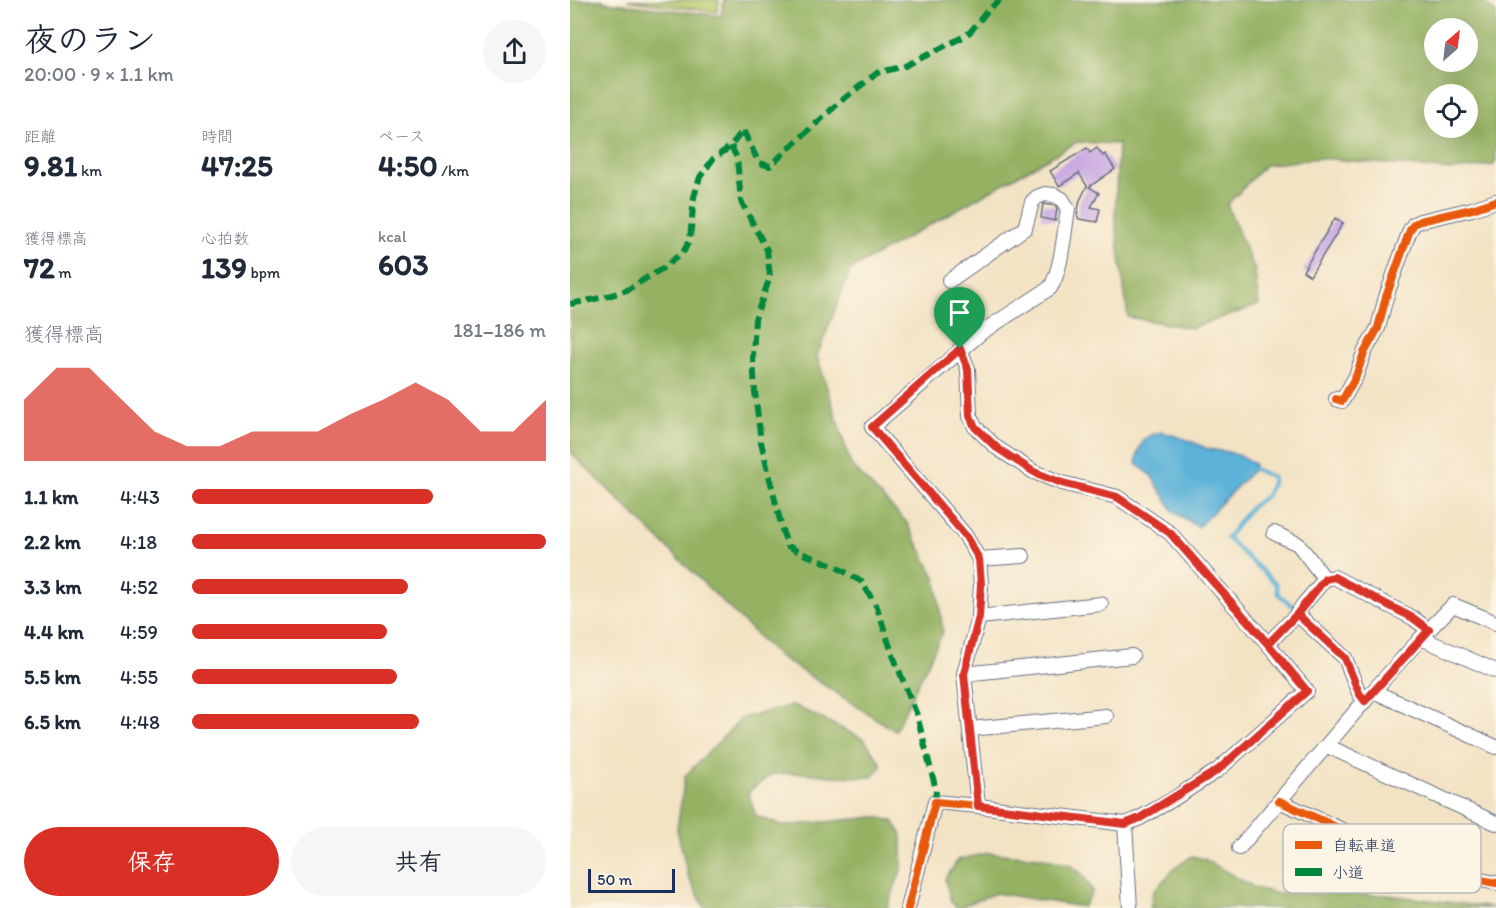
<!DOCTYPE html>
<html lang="ja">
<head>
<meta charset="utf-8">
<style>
  :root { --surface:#fff; --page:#f6f6f7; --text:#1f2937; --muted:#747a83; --accent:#d93025 }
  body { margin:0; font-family:Itim,"Klee One",sans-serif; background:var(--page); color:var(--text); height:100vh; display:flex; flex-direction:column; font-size:22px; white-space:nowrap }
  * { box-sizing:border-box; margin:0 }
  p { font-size:20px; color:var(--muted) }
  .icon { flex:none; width:33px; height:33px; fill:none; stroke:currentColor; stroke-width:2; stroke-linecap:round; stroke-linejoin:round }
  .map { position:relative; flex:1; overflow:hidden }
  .panel { display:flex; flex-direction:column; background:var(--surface); width:570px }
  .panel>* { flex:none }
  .needle { width:39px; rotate:28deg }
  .fabs { position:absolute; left:854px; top:18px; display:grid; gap:12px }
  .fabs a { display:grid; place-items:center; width:54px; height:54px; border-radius:50%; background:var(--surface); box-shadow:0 6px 24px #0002; font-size:30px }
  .scale { position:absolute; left:18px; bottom:15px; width:87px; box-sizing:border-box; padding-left:6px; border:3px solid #1b2f5e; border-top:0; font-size:16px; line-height:21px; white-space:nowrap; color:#1b2f5e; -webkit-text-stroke:4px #fcf5e5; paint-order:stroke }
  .pin { position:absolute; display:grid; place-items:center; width:51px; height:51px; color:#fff; margin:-62px -26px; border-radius:50% 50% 50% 0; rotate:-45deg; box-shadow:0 0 6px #0007 }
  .pin .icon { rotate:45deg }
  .round { display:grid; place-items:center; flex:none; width:63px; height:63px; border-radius:32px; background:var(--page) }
  .overview { display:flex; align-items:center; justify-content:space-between; height:102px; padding:0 24px }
  h1 { font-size:33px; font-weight:700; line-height:45px }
  .metrics { display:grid; grid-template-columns:repeat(3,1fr); gap:9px; height:102px; padding:6px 24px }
  .metrics div { display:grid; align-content:center }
  .metrics b { font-size:30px; font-weight:700 }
  .metrics small { font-size:16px; font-weight:400 }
  .metrics p { font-size:16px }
  .chart { height:168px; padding:12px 24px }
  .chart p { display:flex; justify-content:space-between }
  .chart svg { width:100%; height:108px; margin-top:6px; fill:var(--accent); opacity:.7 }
  .action { display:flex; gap:12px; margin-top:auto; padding:12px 24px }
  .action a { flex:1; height:69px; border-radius:36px; background:var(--accent); color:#fff; font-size:24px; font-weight:700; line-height:69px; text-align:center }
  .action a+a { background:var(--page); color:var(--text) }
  ul { padding:0 24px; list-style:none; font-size:20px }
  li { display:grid; grid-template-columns:96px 72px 1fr; align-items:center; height:45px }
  li i { height:15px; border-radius:8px; background:var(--accent) }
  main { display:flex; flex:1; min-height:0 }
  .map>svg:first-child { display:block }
</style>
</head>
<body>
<main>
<section class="panel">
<div class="overview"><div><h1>夜のラン</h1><p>20:00 · 9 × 1.1 km</p></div><a class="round"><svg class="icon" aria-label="share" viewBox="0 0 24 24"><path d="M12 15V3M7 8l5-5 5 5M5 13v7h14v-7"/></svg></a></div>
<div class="metrics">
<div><p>距離</p><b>9.81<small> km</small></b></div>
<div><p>時間</p><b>47:25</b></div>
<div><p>ペース</p><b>4:50<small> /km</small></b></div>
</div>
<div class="metrics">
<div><p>獲得標高</p><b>72<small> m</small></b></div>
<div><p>心拍数</p><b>139<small> bpm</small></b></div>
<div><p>kcal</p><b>603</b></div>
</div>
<div class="chart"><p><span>獲得標高</span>181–186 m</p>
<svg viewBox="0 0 160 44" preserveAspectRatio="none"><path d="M0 44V19L10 6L20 6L30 19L40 32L50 38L60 38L70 32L80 32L90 32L100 25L110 19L120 12L130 19L140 32L150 32L160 19V44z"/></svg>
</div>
<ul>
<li><b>1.1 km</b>4:43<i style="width:68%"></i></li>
<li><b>2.2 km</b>4:18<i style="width:100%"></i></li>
<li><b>3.3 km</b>4:52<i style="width:61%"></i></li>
<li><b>4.4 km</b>4:59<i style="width:55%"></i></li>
<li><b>5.5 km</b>4:55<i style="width:58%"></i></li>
<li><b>6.5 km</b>4:48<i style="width:64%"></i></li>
</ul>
<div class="action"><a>保存</a><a>共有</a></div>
</section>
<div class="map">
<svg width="926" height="908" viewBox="0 0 926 908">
  <rect width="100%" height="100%" fill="#fcf5e5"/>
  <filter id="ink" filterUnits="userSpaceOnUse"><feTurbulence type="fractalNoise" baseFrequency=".0167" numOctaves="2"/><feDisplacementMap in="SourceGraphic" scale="12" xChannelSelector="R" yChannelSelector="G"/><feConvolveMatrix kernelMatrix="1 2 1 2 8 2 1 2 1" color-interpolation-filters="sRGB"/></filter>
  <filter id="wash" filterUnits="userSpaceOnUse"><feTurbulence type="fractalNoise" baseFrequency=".008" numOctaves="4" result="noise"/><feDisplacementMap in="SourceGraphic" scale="24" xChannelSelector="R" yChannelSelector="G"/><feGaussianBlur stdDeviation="1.35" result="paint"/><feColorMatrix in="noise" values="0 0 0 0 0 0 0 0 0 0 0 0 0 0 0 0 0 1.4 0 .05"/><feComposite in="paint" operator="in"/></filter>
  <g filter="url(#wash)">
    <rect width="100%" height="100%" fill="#f3e3c5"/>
    <polygon fill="#bccf72" stroke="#6c7f68" stroke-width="1.5" points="57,0 149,0 147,12"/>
    <g fill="#95b264" stroke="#587061" stroke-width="1.5" fill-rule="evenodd">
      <path d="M0,0H33L34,2L151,16L154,0H911L926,13V160L924,165L883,170L749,158L695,165L657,205L685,271L689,305L622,328L558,317L545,220L548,144L507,142L281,269L247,356L281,465L337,523L366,579L373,632L325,731L207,655L0,452ZM897,28V62H864V28ZM897,94V128H864V94Z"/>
      <polygon points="223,705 294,739 312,765 302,777 262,776 232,773 202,774 178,792 186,816 213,826 305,817 323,821 332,835 332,868 317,908 135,908 118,876 107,829 115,776 172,718"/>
      <polygon points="418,853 469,857 500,865 511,873 523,891 513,907 426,893 387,908 381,902 375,879 388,860"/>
      <polygon points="622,856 634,859 685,888 705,893 818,895 926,908 580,908 583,892 605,868"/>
    </g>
    <path fill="#5bb2d8" stroke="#3b709b" stroke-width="1.5" d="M592,432L618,440L638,449L658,452L673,457L684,464V469L628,527L604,512L581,475L566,464C569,445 572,436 592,432Z"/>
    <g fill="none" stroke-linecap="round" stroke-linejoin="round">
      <polyline stroke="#5bb2d8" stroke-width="4" points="679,467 703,477 702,483 697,495 680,508 657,538 706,584 708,594 723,606"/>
    </g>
    <g id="blocks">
      <g fill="#c9a9e3">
        <polygon points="517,148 520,153 527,148 533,156 535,154 545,169 519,187 529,193 521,207 530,209 527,222 509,219 507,215 510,200 517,186 509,173 489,186 480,171"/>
        <polygon points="473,204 486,206 487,209 485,221 471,218"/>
        <polygon points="765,218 773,223 740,276 733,271"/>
      </g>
    </g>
  </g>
  <g filter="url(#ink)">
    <use href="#blocks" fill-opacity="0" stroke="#676e82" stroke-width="1.5"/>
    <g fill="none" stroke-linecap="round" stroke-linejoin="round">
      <defs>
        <g id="street">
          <path d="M379,281L455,228L462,202L467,197L475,194L484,195L492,199L498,209C494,232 492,270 480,288L412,332L302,427L395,535L409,559L411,584L409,617L394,674L408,806"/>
          <polyline points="766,399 772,401 786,376 794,353 808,328 816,297 840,230 844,224 850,221 902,209 926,201"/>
          <polyline points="704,533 728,544 755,579"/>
          <polyline points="409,559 453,556"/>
          <polyline points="727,614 733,605 755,579 764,577 843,618 859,630"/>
          <polyline points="409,617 531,604"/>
          <polyline points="851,638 926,671"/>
          <polyline points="698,644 727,614 775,658 789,693 795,701"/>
          <polyline points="394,674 562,656"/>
          <polyline points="803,691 926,747"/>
          <polyline points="400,729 536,716"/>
          <polyline points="757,746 926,823"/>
          <polyline points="709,801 882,880 906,879 926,883"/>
          <polyline points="555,824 560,908"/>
          <polyline points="669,848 803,691 851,638 883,605 926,623"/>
          <polyline points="338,908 365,802 408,806 555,824 570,818 602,800 648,770 737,691 698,644 600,533 547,497 492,483 464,472 427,448 405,427 400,416 398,369 390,349"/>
        </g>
      </defs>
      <use href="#street" stroke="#676e82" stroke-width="16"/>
      <use href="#street" stroke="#fff" stroke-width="14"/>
      <g stroke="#00873e" stroke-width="6" stroke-dasharray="12 6" stroke-linecap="butt">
        <polyline points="161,146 167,158 171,201 197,250 200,277 185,319 183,357 185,392 191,442 213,533 218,546 231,553 263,565 292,582 307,607 322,653 347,715 366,790 365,802"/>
        <polyline points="0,304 35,297 57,290 96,266 114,251 120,239 124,197 130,177 143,159 161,146 173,130 189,163 200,166 228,140 271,101 307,73 335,66 395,36 401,31 417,11 430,0"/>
      </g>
      <defs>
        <g id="cycleway">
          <polyline points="766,399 772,401 786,376 794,353 808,328 816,297 840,230 844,224 850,221 902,209 926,201"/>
          <polyline points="709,801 882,880 906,879 926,883"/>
          <polyline points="338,908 365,802 408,806 555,824 570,818 602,800 648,770 737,691 698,644 600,533 547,497 492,483 464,472 427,448 405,427 400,416 398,369 390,349"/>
        </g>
      </defs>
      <use href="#cycleway" stroke="#fcf5e5" stroke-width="11"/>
      <use href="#cycleway" stroke="#e8590c" stroke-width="8"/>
    </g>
  </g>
  <g fill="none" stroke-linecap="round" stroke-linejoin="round" filter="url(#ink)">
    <defs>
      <polyline id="route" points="390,349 398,369 400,416 405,427 427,448 464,472 492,483 547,497 600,533 698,644 727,614 755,579 764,577 843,618 859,630 795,701 789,693 775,658 727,614 698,644 737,691 648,770 570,818 555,824 408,806 394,674 409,617 411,584 409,559 395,535 302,427 390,349"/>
    </defs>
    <use href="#route" stroke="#fff" stroke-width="12"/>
    <use href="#route" stroke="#d93025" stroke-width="8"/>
  </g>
  <rect x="713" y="824" width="198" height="69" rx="9" fill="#fcf5e5" stroke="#b8babc" stroke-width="1.5"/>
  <rect x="725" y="841" width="27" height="8" fill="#e8590c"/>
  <rect x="725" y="868" width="27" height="8" fill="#00873e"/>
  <g font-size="16" fill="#1b2f5e">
    <text x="762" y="851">自転車道</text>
    <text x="762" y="878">小道</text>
  </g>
</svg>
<div class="fabs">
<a><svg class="needle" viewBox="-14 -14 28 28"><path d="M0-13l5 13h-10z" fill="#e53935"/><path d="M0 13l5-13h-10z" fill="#747a83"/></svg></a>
<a><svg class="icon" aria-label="locate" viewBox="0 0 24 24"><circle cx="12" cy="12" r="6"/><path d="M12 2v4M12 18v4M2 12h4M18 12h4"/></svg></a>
</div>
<div class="scale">50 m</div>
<div class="pin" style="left:390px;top:349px;background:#1e9e55"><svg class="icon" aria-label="arrive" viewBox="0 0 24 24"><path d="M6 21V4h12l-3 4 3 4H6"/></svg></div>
</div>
</main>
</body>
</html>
